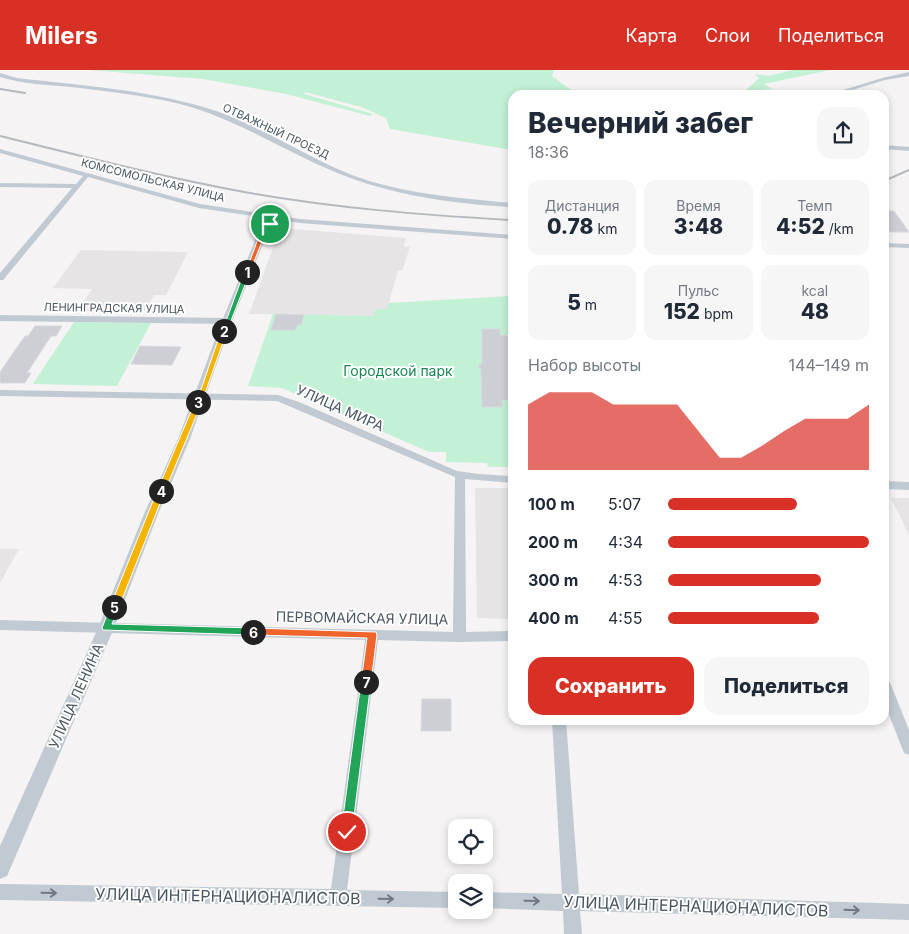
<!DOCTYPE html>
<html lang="ru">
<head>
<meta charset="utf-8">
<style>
  :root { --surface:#fff; --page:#f6f6f7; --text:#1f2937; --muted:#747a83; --accent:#d93025 }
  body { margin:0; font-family:Inter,sans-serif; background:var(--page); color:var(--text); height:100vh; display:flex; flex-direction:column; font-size:19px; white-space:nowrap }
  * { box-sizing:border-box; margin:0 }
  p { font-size:16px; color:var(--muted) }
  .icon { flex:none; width:28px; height:28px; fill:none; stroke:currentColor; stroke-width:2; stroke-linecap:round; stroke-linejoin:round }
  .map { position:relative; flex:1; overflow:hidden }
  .sheet { position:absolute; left:508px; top:20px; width:381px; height:635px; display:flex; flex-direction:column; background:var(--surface); border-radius:15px; box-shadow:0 2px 8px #0003 }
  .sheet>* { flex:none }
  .fabs { position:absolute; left:448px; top:749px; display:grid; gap:10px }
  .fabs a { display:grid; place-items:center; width:45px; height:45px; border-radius:10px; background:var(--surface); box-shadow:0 2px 8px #0003; font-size:25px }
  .pin { position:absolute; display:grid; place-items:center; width:42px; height:42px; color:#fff; margin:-21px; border:2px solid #fff; border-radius:50%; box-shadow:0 1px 5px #0007 }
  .km { position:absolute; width:25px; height:25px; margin:-12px; border-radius:50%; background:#222; color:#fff; font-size:14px; line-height:25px; text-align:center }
  .round { display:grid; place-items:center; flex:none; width:52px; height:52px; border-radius:15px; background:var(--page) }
  .overview { display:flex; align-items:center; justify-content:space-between; height:85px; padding:0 20px }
  h1 { font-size:28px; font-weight:800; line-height:38px }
  .figures { display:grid; grid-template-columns:repeat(3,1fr); gap:8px; height:85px; padding:5px 20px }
  .figures div { display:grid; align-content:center; border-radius:12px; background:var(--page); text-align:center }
  .figures b { font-size:21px; font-weight:800 }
  .figures small { font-size:14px; font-weight:400 }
  .figures p { font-size:14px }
  .chart { height:140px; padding:10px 20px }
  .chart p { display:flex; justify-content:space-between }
  .chart svg { width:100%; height:90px; margin-top:5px; fill:var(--accent); opacity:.7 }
  .primary-button { display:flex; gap:10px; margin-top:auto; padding:10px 20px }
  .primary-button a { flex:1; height:58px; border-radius:15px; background:var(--accent); color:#fff; font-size:20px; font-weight:800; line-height:58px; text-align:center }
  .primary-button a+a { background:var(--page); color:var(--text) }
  ul { padding:0 20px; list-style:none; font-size:16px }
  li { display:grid; grid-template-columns:80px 60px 1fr; align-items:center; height:38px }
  li i { height:12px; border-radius:6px; background:var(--accent) }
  header { display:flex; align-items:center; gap:30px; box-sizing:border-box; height:70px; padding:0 25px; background:var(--accent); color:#fff }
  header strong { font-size:24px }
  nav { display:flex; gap:28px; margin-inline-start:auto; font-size:18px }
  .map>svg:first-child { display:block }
</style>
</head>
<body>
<header>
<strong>Milers</strong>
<nav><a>Карта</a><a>Слои</a><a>Поделиться</a></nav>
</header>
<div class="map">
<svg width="909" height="864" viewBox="0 0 909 864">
  <rect width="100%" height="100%" fill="#f5f3f3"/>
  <g fill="#e6e4e5">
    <polygon points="280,158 406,168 404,176 410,177 402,201 398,201 387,239 374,246 249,244"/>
    <polygon points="81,180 188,182 166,225 154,225 145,241 78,241 92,219 53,218"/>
    <polygon points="475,418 512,418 512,549 477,548"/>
    <polygon points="891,428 909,428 909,465"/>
    <polygon points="0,479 19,479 0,513"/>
  </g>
  <g fill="#c3f1d5">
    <polygon points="89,0 554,0 552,6 578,25 512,25 512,80 390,59 386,48 361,37 305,22 304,24 373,44 370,46 286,24 203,9"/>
    <polygon points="792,0 830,0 764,14 772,19 744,22 759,8 755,4 769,6"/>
    <polygon points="512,226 512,397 488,397 487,393 446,392 446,382 429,382 282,318 248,316 273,244 374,246 375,239 387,239 388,233"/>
    <polygon points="74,252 151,253 117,316 33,314"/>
  </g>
  <g fill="#cdcfd5" stroke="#d7d9de">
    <polygon points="884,141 894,141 909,162 890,162 884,154"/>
    <polygon points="276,244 304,245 301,255 297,255 295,260 271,260"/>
    <polygon points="35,256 62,256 56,266 51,266 27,303 31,303 25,313 0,313 0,302 25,266 28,266"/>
    <polygon points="482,259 500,259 500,265 510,266 512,330 502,330 502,337 482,337 481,299 478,296 482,293"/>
    <polygon points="140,276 181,277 172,295 131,294"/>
    <polygon points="422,629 451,629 451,661 421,661"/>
  </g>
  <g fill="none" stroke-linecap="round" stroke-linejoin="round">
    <g fill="#c1cad2" fill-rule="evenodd">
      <polygon points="909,2 909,6 885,10 836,25 827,25 882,8"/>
      <path d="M0,3L17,8C85,16 154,20 219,42C265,58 306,87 352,105C402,124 459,128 512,133V137C453,134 390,125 335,102C287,82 244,54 194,38C154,26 112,22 71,17C47,15 23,14 0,7Z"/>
      <polygon points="884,75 909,77 909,81 884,79"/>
      <polygon points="0,79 200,134 300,149 512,165 512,169 300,153 199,138 88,107 3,210 0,210 0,203 72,118 0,117 0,113 76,114 83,106 0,83"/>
      <polygon points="884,173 909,174 909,178 884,177"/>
      <polygon points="0,245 227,248 231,251 227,254 0,251"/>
      <polygon points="0,320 278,325 299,332 457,401 479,404 512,406 512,413 465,409 466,562 512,561 512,571 459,572 378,570 347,820 456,822 456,838 0,830 0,814 331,819 365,570 0,560 0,550 453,562 455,407 277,331 0,326"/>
      <polygon points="884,411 909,412 909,420 884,419"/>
      <polygon points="884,609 889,611 891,615 909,660 909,685 904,683 884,632"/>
      <polygon points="552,650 566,650 579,824 909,834 909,850 580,841 582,864 564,864 563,841 484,838 484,822 562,824"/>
    </g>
    <polygon fill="#c1cad2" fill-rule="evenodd" points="276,145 280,148 269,159 232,251 190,369 158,444 114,558 7,806 0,809 0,776 98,558 144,444 178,369 222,251 260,158"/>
    <g stroke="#b5b8bd" stroke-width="2">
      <polyline points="0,19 25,23"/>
      <path d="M0,66C81,86 162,107 244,122C333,138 422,145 512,150"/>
      <polyline points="884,111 909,100"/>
    </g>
  </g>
  <defs><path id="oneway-shaft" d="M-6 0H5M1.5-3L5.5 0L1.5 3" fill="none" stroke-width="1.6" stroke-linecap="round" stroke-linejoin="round" transform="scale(1.25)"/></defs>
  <g stroke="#6e7983">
    <use href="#oneway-shaft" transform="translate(49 823) rotate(1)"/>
    <use href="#oneway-shaft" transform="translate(386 829) rotate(1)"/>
    <use href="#oneway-shaft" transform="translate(532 831) rotate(1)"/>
    <use href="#oneway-shaft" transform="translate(852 840) rotate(2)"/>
  </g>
  <polygon fill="#f0652b" stroke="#fff" points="268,153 272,154 267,159 250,202 245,204 262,158"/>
  <polygon fill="#22a559" stroke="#fff" points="247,201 250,202 227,261 222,262 244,202"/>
  <polygon fill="#f5b400" stroke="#fff" points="224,259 227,261 202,332 196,334 221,261"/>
  <polygon fill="#f5b400" stroke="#fff" points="198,330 202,332 165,421 161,424 158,423 157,421 195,332"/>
  <polygon fill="#f5b400" stroke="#fff" points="161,419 165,421 119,537 114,540 111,539 110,537 157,421"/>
  <polygon fill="#22a559" stroke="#fff" points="114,533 119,537 112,554 253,558 258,562 253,565 103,560 102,558 110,537"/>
  <polygon fill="#f0652b" stroke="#fff" points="253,558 376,562 377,565 371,612 366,616 361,612 367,568 253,565 248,562"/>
  <polygon fill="#22a559" stroke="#fff" points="366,608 371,612 352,762 351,766 347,768 343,766 341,762 361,612"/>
  <g text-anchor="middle" stroke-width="4" stroke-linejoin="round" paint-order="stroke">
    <g font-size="11" fill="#4a5661" stroke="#fff">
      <text transform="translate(276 61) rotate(25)" y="4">ОТВАЖНЫЙ ПРОЕЗД</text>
      <text transform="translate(153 110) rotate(14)" y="4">КОМСОМОЛЬСКАЯ УЛИЦА</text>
      <text transform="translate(114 238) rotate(1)" y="4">ЛЕНИНГРАДСКАЯ УЛИЦА</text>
    </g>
    <g font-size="14" fill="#17864f" stroke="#fff">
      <text x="398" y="306">Городской парк</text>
    </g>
    <g font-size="14" fill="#4a5661" stroke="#fff">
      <text transform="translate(340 338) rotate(24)" y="5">УЛИЦА МИРА</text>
      <text transform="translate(362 548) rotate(1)" y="5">ПЕРВОМАЙСКАЯ УЛИЦА</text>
      <text transform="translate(76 626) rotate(-66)" y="5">УЛИЦА ЛЕНИНА</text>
    </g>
    <g font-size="16" fill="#4a5661" stroke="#fff">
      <text transform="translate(228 826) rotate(1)" y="6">УЛИЦА ИНТЕРНАЦИОНАЛИСТОВ</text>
      <text transform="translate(696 836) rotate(2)" y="6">УЛИЦА ИНТЕРНАЦИОНАЛИСТОВ</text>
    </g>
  </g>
</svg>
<div class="fabs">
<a><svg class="icon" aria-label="locate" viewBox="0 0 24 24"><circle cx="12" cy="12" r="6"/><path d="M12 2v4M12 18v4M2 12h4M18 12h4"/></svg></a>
<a><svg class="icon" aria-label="layers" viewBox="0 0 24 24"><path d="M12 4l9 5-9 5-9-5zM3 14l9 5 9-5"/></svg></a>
</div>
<div class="pin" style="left:270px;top:154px;background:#1e9e55"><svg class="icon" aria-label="arrive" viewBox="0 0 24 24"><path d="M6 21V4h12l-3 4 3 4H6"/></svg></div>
<div class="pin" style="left:347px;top:762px;background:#d93025"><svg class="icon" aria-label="check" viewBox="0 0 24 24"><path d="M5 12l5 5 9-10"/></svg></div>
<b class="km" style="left:247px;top:202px">1</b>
<b class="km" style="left:224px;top:261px">2</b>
<b class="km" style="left:198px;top:332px">3</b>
<b class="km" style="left:161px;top:421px">4</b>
<b class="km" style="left:114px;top:537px">5</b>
<b class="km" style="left:253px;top:562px">6</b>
<b class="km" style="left:366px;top:612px">7</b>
<section class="sheet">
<div class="overview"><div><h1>Вечерний забег</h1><p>18:36</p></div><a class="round"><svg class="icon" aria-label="share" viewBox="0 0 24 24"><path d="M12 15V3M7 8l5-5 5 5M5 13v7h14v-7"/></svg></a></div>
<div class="figures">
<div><p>Дистанция</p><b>0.78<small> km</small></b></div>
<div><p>Время</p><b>3:48</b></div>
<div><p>Темп</p><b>4:52<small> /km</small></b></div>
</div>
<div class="figures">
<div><b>5<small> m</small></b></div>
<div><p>Пульс</p><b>152<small> bpm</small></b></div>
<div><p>kcal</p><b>48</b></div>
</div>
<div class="chart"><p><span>Набор высоты</span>144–149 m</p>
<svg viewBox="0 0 160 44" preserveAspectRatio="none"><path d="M0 44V12L10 6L20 6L30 6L40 12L50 12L60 12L70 12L80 25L90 38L100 38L110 32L120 25L130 19L140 19L150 19L160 12V44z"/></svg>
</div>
<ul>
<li><b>100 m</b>5:07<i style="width:64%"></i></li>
<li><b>200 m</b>4:34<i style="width:100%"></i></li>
<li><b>300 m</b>4:53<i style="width:76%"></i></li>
<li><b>400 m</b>4:55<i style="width:75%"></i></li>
</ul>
<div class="primary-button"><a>Сохранить</a><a>Поделиться</a></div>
</section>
</div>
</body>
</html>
